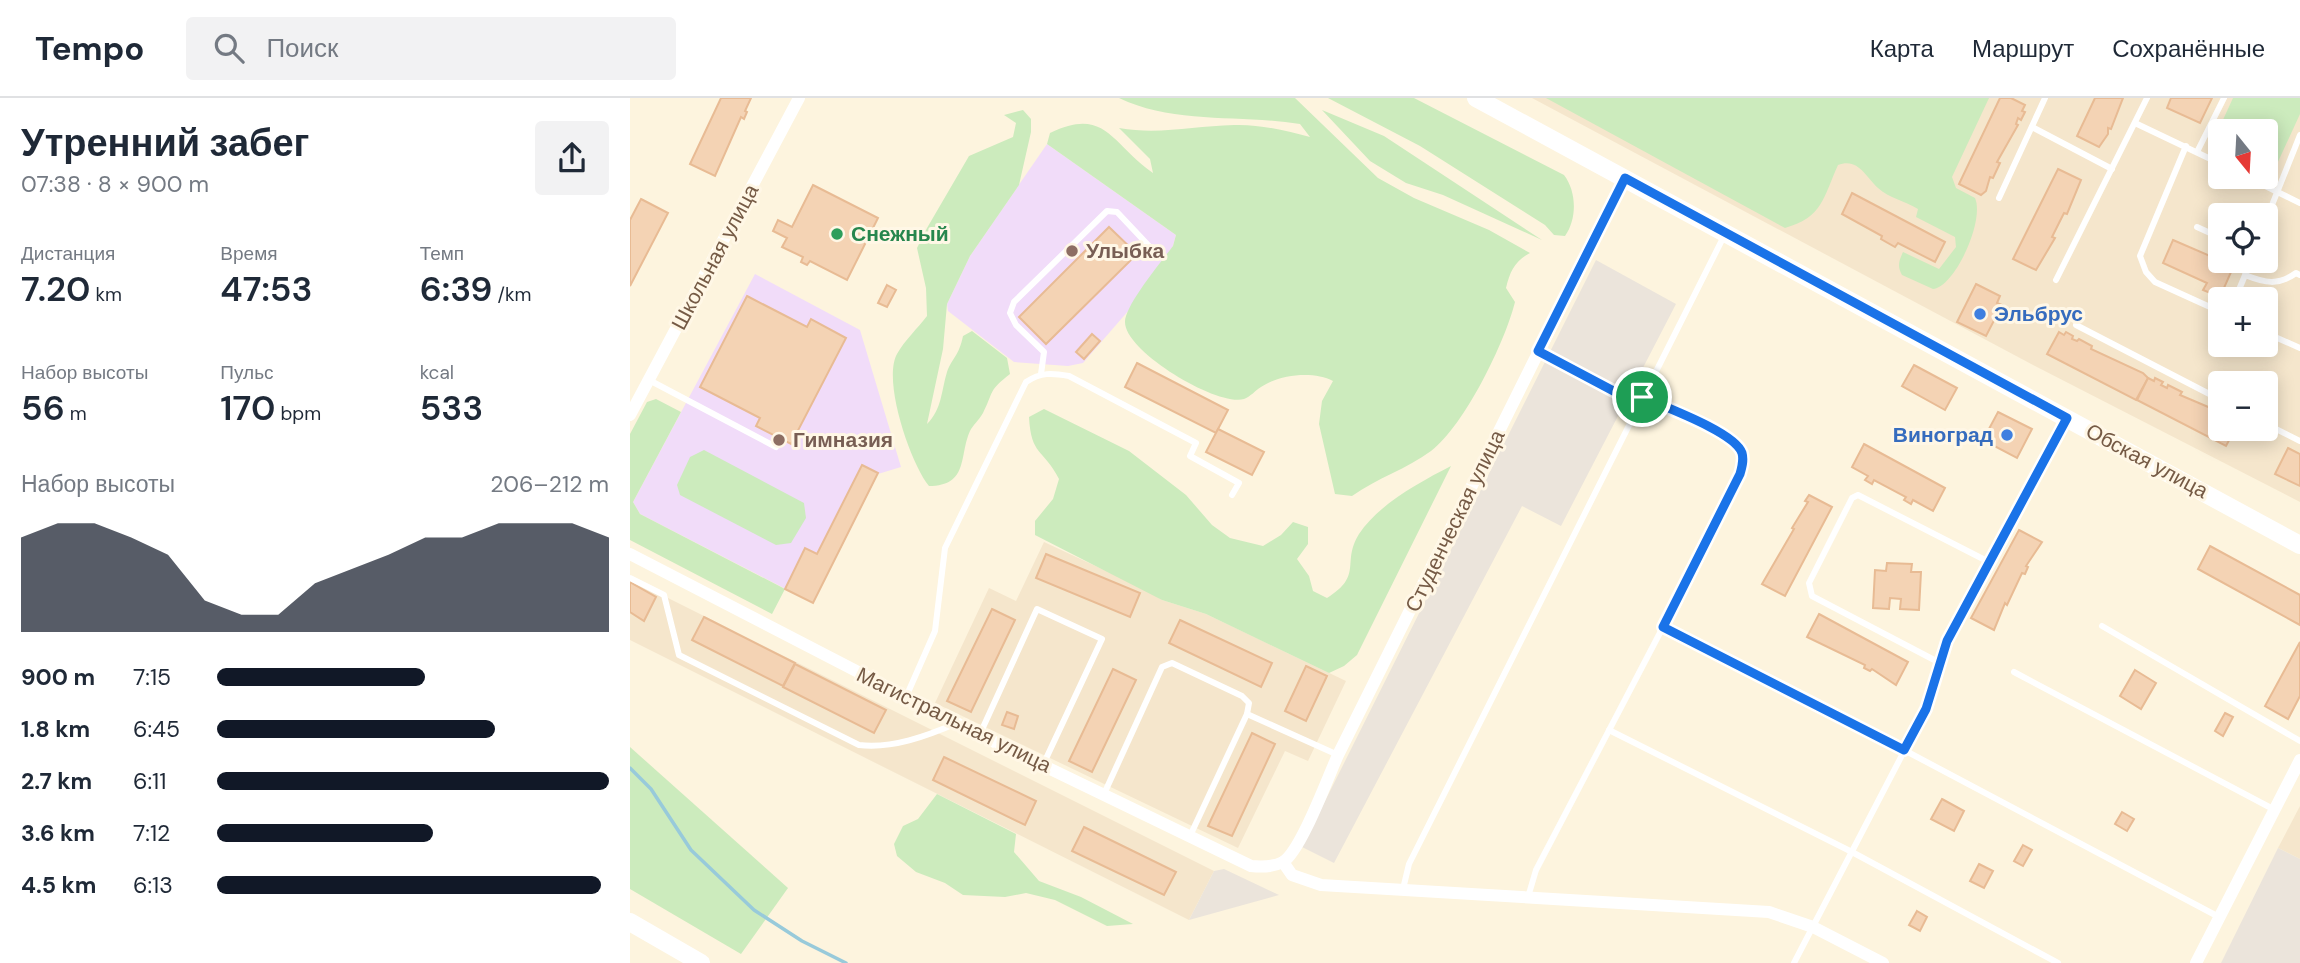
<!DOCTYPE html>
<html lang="ru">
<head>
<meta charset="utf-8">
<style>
  :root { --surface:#fff; --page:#f2f2f3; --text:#1f2937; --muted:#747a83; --line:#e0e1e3; --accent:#111827 }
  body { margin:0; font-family:"DM Sans",sans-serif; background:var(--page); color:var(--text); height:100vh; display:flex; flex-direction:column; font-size:26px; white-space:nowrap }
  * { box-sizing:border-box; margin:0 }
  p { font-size:23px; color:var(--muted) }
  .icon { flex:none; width:38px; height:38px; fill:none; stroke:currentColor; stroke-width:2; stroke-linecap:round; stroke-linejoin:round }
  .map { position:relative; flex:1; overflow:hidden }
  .panel { display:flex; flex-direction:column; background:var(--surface); width:630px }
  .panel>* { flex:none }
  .needle { width:46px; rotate:162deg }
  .tools { position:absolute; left:1578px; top:21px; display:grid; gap:14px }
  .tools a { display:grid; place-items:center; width:70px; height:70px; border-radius:7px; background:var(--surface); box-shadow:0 4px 18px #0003; font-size:35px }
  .pin { position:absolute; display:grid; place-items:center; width:60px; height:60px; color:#fff; margin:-30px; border:4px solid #fff; border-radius:50%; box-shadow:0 2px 7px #0007 }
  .round { display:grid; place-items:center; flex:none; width:74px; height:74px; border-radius:7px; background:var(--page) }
  .overview { display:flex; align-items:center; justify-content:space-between; height:119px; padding:0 21px }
  h1 { font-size:38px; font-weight:600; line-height:52px }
  .metrics { display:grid; grid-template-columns:repeat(3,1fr); gap:10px; height:119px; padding:7px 21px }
  .metrics div { display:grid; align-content:center }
  .metrics b { font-size:35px; font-weight:600 }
  .metrics small { font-size:19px; font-weight:400 }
  .metrics p { font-size:19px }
  .chart { height:196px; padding:14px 21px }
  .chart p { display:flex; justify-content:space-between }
  .chart svg { width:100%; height:126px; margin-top:7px; fill:var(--accent); opacity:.7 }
  ul { padding:0 21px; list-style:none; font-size:23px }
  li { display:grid; grid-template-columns:112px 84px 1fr; align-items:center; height:52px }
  li i { height:18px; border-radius:9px; background:var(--accent) }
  header { display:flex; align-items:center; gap:42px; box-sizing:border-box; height:98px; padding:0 35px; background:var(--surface); border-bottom:2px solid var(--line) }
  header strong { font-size:33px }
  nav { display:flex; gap:38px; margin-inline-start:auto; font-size:24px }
  .search { width:490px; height:63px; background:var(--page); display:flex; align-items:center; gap:18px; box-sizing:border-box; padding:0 24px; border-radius:7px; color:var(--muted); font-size:26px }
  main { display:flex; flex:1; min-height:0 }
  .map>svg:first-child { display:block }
</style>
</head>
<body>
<header>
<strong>Tempo</strong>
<div class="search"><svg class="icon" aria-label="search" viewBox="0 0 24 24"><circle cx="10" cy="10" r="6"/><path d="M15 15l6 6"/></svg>Поиск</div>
<nav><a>Карта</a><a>Маршрут</a><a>Сохранённые</a></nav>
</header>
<main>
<section class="panel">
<div class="overview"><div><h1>Утренний забег</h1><p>07:38 · 8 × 900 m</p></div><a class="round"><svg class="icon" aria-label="share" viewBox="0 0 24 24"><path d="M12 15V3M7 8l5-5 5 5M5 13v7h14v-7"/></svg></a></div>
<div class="metrics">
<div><p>Дистанция</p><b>7.20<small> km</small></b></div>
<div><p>Время</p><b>47:53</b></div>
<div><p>Темп</p><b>6:39<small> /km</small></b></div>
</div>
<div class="metrics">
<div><p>Набор высоты</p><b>56<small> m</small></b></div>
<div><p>Пульс</p><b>170<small> bpm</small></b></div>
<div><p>kcal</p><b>533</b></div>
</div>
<div class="chart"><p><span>Набор высоты</span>206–212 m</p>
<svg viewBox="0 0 160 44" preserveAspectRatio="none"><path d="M0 44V11L10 6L20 6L30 11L40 17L50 33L60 38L70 38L80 27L90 22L100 17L110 11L120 11L130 6L140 6L150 6L160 11V44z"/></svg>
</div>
<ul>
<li><b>900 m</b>7:15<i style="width:53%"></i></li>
<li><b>1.8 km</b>6:45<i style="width:71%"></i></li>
<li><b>2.7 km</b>6:11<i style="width:100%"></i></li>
<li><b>3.6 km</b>7:12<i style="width:55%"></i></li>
<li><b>4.5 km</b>6:13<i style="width:98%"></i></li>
</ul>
</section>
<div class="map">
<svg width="1670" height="865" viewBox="0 0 1670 865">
  <rect width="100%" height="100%" fill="#fdf4de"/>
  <g fill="#f5e6cc" fill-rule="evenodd">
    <path d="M902,0H1670V404L1405,268ZM1591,33H1636V79H1591ZM1591,117H1636V163H1591ZM1591,201H1636V247H1591ZM1591,285H1636V331H1591Z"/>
    <polygon points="414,444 515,491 532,502 576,516 716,583 678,663 655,653 608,750 305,605 359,490 386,503"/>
    <polygon points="0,481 584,773 559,822 0,542"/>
    <polygon points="1670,708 1670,761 1648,750"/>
  </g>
  <g fill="#ebe4db">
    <polygon points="966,162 1046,206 931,428 892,408 704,765 672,749"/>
    <polygon points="1648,750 1670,761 1670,865 1591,865"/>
    <polygon points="594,771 649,797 559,822 584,773"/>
  </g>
  <g fill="#f1dcf9">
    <polygon points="417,46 546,137 543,148 499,212 453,265 438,268 384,264 318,213 317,206 340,158"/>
    <polygon points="125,176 230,232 271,369 248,376 183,505 10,416 3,404"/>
  </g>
  <g fill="#ccebbd">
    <path d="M489,0H665L748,80L784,100L859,132L900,155C885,163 880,173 876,190L885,204C875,244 835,327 801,353C777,371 747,380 722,398L705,396L689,326L692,303L703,283C684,273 650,276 631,289C626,292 620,299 614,301C588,309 495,254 495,224C495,207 532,163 543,148L546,137L417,46L420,35C476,8 481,46 523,75L520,61L489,30C529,37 564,28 604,27C630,26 657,33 680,39L670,26C611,16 545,27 489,0Z"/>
    <path d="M698,0H784L934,77C947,94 947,121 935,138L924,137L915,127L790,48Z"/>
    <path d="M916,0H1359L1322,79L1326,90L1345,100C1355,122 1325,189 1303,191L1272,177C1267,168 1269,163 1273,154L1309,171L1326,149L1325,139L1286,119L1288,111C1275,103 1259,100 1248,90C1236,79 1228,59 1208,67C1193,100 1193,119 1155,130Z"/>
    <polygon points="1603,0 1670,0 1670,16 1641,79 1636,77 1636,33 1591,33 1591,56 1580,50"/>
    <path d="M393,12L401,21V34L389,87L340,158L317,206L313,251L297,326C312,311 311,294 317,274C322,260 329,258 333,238L342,233L377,260L380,276C358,293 364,293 353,315C349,322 343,327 340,333C329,357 339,388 299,388C281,366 252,283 267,256C274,243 288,230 297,218L296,190L287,150L297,130L339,58L383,39L386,25L374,17Z"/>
    <polygon points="692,12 754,38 912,142 813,97 776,85 740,63"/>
    <polygon points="26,301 51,314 3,404 10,416 155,491 142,516 0,442 0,336 17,304"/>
    <path d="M414,311L499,353L556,397L582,427L600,440L633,448L651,437L663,424L678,429V446L667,461L679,478L683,493L697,500C734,477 711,465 729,436C749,406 790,384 821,368L727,557L714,568L699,575L576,516L532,502L405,437V423L423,401L429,381C413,350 401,358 399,319Z"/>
    <polygon points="74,352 174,405 176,420 161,445 146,447 50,397 47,387 60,359"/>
    <polygon points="0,649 158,790 111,856 0,791"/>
    <polygon points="307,696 386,736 384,754 409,783 451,799 503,826 477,828 425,802 396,795 375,799 333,797 315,785 286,774 267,758 264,746 273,728 288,721"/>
  </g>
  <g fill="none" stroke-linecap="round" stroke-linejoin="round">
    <polyline stroke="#98cada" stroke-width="3.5" points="0,670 21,691 61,752 124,812 172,843 216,865"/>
  </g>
  <g fill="#f4d3b4" stroke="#e8bb94" stroke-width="2">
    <polygon points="91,0 121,0 115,13 117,14 114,21 111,19 85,78 60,66"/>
    <polygon points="1370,0 1381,0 1395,7 1392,13 1395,14 1391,22 1388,20 1386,26 1388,27 1367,64 1370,65 1363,80 1360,79 1356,93 1351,97 1329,86"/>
    <polygon points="1465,0 1493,0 1481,31 1478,30 1478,36 1469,49 1447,38"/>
    <polygon points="1541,0 1582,0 1570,25 1537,10"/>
    <polygon points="1428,71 1451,82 1437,116 1434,115 1422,139 1425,140 1406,172 1383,161"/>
    <polygon points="183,87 248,120 217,182 180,163 177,167 171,164 173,159 152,149 157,140 143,133 148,122 162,129"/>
    <polygon points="1222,95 1315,144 1305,164 1268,145 1265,149 1251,141 1252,138 1212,116"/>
    <polygon points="11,101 38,115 0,188 0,122"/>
    <polygon points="479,129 507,156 416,246 389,219"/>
    <polygon points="1543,142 1587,161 1591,158 1591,163 1605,165 1590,199 1573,192 1577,185 1533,165"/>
    <polygon points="1346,186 1370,198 1367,205 1372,207 1356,238 1327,224"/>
    <polygon points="257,187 266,192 257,209 248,205"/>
    <polygon points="117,198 177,229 181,221 216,240 161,346 126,328 130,320 70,289"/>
    <polygon points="1429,234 1434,237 1436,234 1443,238 1442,241 1447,243 1449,241 1462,248 1461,251 1513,275 1518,280 1506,302 1417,256"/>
    <polygon points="462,236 470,243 454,261 446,254"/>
    <polygon points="507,265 598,312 586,335 495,289"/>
    <polygon points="1284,267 1327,290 1315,312 1272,288"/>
    <polygon points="1518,280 1524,283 1525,280 1533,284 1531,287 1537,290 1538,287 1552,294 1550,297 1590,314 1591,331 1605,331 1596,348 1507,302"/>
    <polygon points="1368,314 1402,331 1387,360 1353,342"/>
    <polygon points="588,331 634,354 622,377 576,354"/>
    <polygon points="1234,346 1315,390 1303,413 1283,402 1281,406 1274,402 1276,399 1244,382 1242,386 1235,382 1238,378 1222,369"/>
    <polygon points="1658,350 1670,356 1670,388 1645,376"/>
    <polygon points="232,367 248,375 183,505 155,491 175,450 187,456"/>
    <polygon points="1179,397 1202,409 1155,498 1132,486 1164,431 1162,430 1178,404 1175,403"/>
    <polygon points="1389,432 1412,444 1396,468 1398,469 1395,476 1392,475 1377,507 1375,505 1364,532 1341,520"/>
    <polygon points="1580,448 1670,497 1670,527 1568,471"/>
    <polygon points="416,456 510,495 500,519 406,480"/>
    <polygon points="1257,465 1282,466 1281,474 1291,474 1289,512 1270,511 1271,501 1260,500 1259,511 1243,510 1245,472 1256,473"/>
    <polygon points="0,484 26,499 14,523 0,514"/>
    <polygon points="362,511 385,522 341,614 317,603"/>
    <polygon points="1189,516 1278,564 1266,587 1242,571 1240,573 1234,570 1235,567 1177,539"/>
    <polygon points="74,519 165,565 153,588 62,542"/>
    <polygon points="550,522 642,565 631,589 539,545"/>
    <polygon points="1670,544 1670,598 1658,621 1635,608"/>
    <polygon points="165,566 256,612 244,635 153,589"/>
    <polygon points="676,568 697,578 676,623 655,613"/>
    <polygon points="483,571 506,582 462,674 439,663"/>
    <polygon points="1505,572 1526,585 1511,611 1490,598"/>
    <polygon points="377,614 388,618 384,631 372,627"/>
    <polygon points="1595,615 1603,619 1593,638 1585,633"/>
    <polygon points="622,635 645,646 602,738 578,728"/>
    <polygon points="314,659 406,703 395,727 303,682"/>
    <polygon points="1312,701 1334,713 1324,733 1301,721"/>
    <polygon points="1492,714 1504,721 1497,733 1485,726"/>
    <polygon points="454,729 546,774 534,797 442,753"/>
    <polygon points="1393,747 1402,752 1393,768 1384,763"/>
    <polygon points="1349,766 1363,773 1354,790 1340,783"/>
    <polygon points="1287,813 1297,819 1290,833 1279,827"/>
  </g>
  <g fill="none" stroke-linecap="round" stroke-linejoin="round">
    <g stroke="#fff" stroke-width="6">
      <polyline points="1505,25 1591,66"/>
      <polyline points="1402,29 1482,71"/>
      <polyline points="1556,48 1510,158 1516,174 1525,184 1591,214"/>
      <polyline points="1567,54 1594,0"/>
      <polyline points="1617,79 1670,105"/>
      <polyline points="1369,100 1415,0"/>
      <polyline points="1636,122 1670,37"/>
      <polyline points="1567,129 1591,140"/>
      <path d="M1615,177C1635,185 1648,188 1666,175L1670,177"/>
      <polyline points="1426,182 1517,0"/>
      <polyline points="1605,201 1621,163"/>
      <polyline points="1446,227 1591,302"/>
      <polyline points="1636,235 1670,250"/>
      <polyline points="908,253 1008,306"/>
      <polyline points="411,276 414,254 386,227 380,215 384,204 477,113 487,114 520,149"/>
      <polyline points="19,282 146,349"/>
      <polyline points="1636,326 1670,343"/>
      <path d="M0,480L34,497L49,557L229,647C262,651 297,638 327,625"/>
      <polyline points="1472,528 1670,643"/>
      <polyline points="1033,529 1274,652 1589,819"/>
      <polyline points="1310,565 1182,498 1179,485 1222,400 1228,397 1357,463"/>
      <polyline points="1384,574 1643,711"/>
      <path d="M276,599L305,533L315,450L396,284C411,274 422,275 439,278L566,345L560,358L609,385L602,397"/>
      <polyline points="617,616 708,657"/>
      <polyline points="979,632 1222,754 1428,865"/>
      <polyline points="350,636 407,511 472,541 413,667"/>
      <polyline points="474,696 532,569 542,565 612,598 619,605 617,616 560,738"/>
      <polyline points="773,791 779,766 1095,136"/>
      <path d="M898,799L906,772L1033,529L1113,365C1109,333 1039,311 1012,298"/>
      <polyline points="1164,865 1296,611 1317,543 1436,322"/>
    </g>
    <g stroke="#fff" stroke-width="12">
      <polyline points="0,317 169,0"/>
      <path d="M0,456L350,637L621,768C631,769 643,769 653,764C671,753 698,679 708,657L995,80"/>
      <polyline points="653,764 662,777 691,787 1139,814 1183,829 1253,865"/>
      <polyline points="1566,865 1670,662"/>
    </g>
    <g stroke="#fff" stroke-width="18">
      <polyline points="846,0 1670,447"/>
      <polyline points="0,824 71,865"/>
    </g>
  </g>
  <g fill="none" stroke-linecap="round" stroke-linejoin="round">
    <defs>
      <path id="route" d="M995,80L1437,320L1317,543L1296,611L1274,652L1033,529L1110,376C1112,369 1114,362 1112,355C1105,334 1032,308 1012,299L1008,306L908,253Z"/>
    </defs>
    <use href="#route" stroke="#fff" stroke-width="14"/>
    <use href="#route" stroke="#1a73e8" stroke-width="9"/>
  </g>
  <circle fill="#2e9e5b" stroke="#fff7e6" stroke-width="2.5" cx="207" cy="136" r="7"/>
  <g fill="#8d6e63" stroke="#fff7e6" stroke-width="2.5">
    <circle cx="442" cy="153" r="7"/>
    <circle cx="149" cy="342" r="7"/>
  </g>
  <g fill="#3f7fe0" stroke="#fff7e6" stroke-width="2.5">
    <circle cx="1350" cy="216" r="7"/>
    <circle cx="1377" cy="337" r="7"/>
  </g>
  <g text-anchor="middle" stroke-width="6" stroke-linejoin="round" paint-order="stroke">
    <g font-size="21" font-weight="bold" fill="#27864d" stroke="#fff7e6" text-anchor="start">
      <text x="221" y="143">Снежный</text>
    </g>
    <g font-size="21" font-weight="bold" fill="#785e54" stroke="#fff7e6" text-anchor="start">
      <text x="456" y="160">Улыбка</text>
      <text x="163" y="349">Гимназия</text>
    </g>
    <g font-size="21" fill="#755a45" stroke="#fff7e6">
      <text transform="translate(85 159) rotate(-62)" y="7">Школьная улица</text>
      <text transform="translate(1517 363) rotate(28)" y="7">Обская улица</text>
      <text transform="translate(825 423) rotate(-64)" y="7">Студенческая улица</text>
      <text transform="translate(324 622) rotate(26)" y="7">Магистральная улица</text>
    </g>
    <g font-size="21" font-weight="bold" fill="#366cbe" stroke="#fff7e6" text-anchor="start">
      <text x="1364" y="223">Эльбрус</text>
      <text x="1363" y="344" text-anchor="end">Виноград</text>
    </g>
  </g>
</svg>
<div class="tools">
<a><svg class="needle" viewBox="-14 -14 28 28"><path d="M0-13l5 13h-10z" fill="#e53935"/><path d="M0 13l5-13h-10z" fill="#747a83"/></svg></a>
<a><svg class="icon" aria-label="locate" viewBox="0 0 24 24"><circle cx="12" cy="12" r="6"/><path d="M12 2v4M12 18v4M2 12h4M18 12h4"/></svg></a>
<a>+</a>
<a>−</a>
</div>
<div class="pin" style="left:1012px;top:299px;background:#1e9e55"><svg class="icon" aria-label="arrive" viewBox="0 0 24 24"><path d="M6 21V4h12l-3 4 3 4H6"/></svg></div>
</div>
</main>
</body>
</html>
